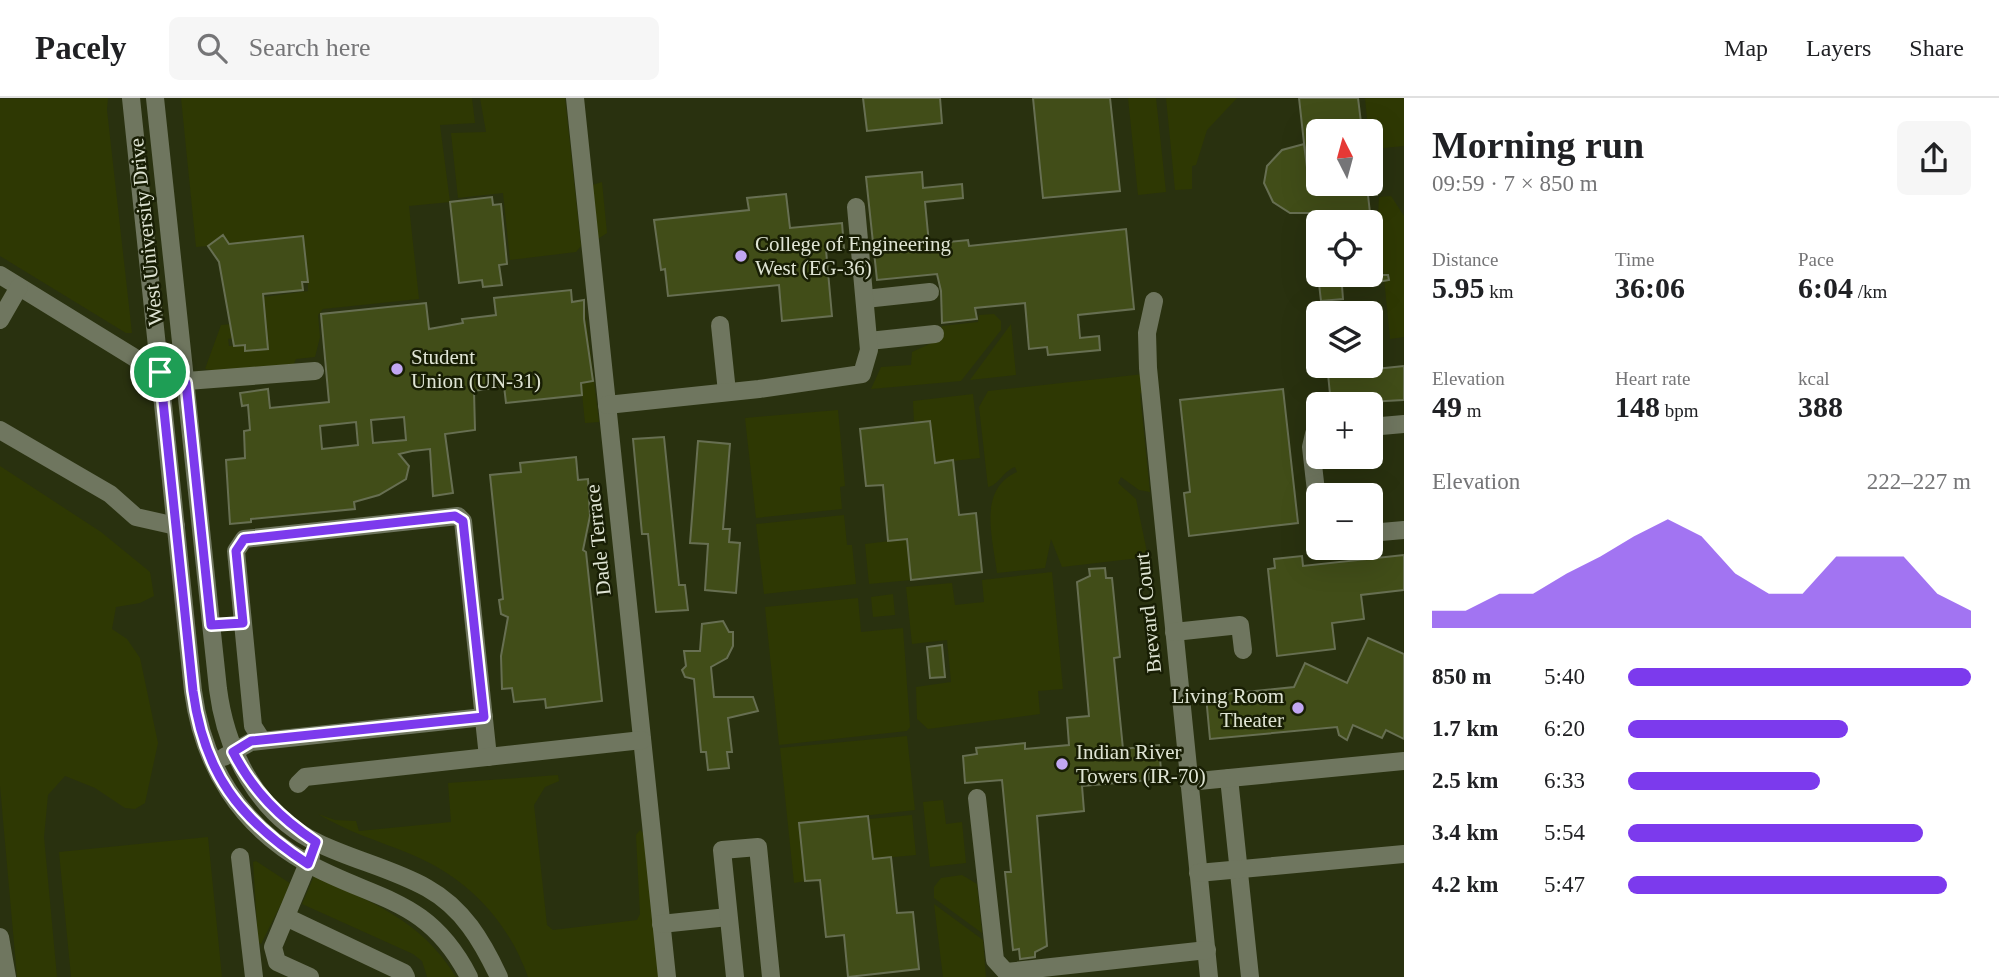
<!DOCTYPE html>
<html lang="en">
<head>
<meta charset="utf-8">
<style>
  :root { --surface:#fff; --page:#f6f6f6; --text:#202124; --muted:#757577; --line:#e0e0e0; --accent:#7c3aed }
  body { margin:0; font-family:Georgia,serif; background:var(--page); color:var(--text); height:100vh; display:flex; flex-direction:column; font-size:26px; white-space:nowrap }
  * { box-sizing:border-box; margin:0 }
  p { font-size:23px; color:var(--muted) }
  .icon { flex:none; width:38px; height:38px; fill:none; stroke:currentColor; stroke-width:2; stroke-linecap:round; stroke-linejoin:round }
  .map { position:relative; flex:1; overflow:hidden }
  .panel { display:flex; flex-direction:column; background:var(--surface); width:595px }
  .panel>* { flex:none }
  .needle { width:46px; rotate:354deg }
  .fabs { position:absolute; left:1306px; top:21px; display:grid; gap:14px }
  .fabs a { display:grid; place-items:center; width:77px; height:77px; border-radius:10px; background:var(--surface); box-shadow:0 7px 28px #0002; font-size:35px }
  .pin { position:absolute; display:grid; place-items:center; width:60px; height:60px; color:#fff; margin:-30px; border:4px solid #fff; border-radius:50%; box-shadow:0 2px 7px #0007 }
  .round { display:grid; place-items:center; flex:none; width:74px; height:74px; border-radius:10px; background:var(--page) }
  .overview { display:flex; align-items:center; justify-content:space-between; height:119px; padding:0 28px }
  h1 { font-size:38px; font-weight:600; line-height:52px }
  .stats { display:grid; grid-template-columns:repeat(3,1fr); gap:10px; height:119px; padding:7px 28px }
  .stats div { display:grid; align-content:center }
  .stats b { font-size:30px; font-weight:600 }
  .stats small { font-size:19px; font-weight:400 }
  .stats p { font-size:19px }
  .chart { height:196px; padding:14px 28px }
  .chart p { display:flex; justify-content:space-between }
  .chart svg { width:100%; height:126px; margin-top:7px; fill:var(--accent); opacity:.7 }
  ul { padding:0 28px; list-style:none; font-size:23px }
  li { display:grid; grid-template-columns:112px 84px 1fr; align-items:center; height:52px }
  li i { height:18px; border-radius:9px; background:var(--accent) }
  header { display:flex; align-items:center; gap:42px; box-sizing:border-box; height:98px; padding:0 35px; background:var(--surface); border-bottom:2px solid var(--line) }
  header strong { font-size:33px }
  nav { display:flex; gap:38px; margin-inline-start:auto; font-size:24px }
  .search { width:490px; height:63px; background:var(--page); display:flex; align-items:center; gap:18px; box-sizing:border-box; padding:0 24px; border-radius:10px; color:var(--muted); font-size:26px }
  main { display:flex; flex:1; min-height:0 }
  .map>svg:first-child { display:block }
</style>
</head>
<body>
<header>
<strong>Pacely</strong>
<div class="search"><svg class="icon" aria-label="search" viewBox="0 0 24 24"><circle cx="10" cy="10" r="6"/><path d="M15 15l6 6"/></svg>Search here</div>
<nav><a>Map</a><a>Layers</a><a>Share</a></nav>
</header>
<main>
<div class="map">
<svg width="1404" height="879" viewBox="0 0 1404 879">
  <rect width="100%" height="100%" fill="#21270d"/>
  <path fill="#29310f" fill-rule="evenodd" d="M0,0H1404V879H0ZM1318,33H1370V86H1318ZM1318,124H1370V177H1318ZM1318,215H1370V268H1318ZM1318,306H1370V359H1318ZM1318,397H1370V450H1318Z"/>
  <g fill="#2e3803">
    <polygon points="108,0 107,12 132,235 126,235 0,158 0,1"/>
    <polygon points="181,0 472,0 475,25 440,27 450,104 409,108 419,201 323,211 318,217 320,239 315,259 296,261 293,268 216,273 205,271 221,227 231,226 233,240 228,241 229,248 245,247 246,253 268,251 263,199 308,193 308,184 229,146 223,138 208,148 196,149"/>
    <polygon points="480,0 565,0 581,148 576,154 510,162 503,95 458,100 451,35 486,34"/>
    <polygon points="1128,0 1156,0 1166,94 1138,97"/>
    <polygon points="1166,0 1237,0 1207,32 1196,67 1192,68 1192,91 1175,92"/>
    <polygon points="1365,0 1404,0 1404,48 1374,51 1373,39 1368,31"/>
    <polygon points="602,84 607,135 598,141 592,87"/>
    <polygon points="1391,98 1404,118 1404,239 1390,241 1378,118 1379,99"/>
    <polygon points="584,202 599,324 585,325 581,285 593,283 591,267 589,267"/>
    <polygon points="994,216 1001,223 1001,232 961,283 871,291 881,269 911,267 912,254 936,243 942,228 978,224 979,217"/>
    <polygon points="1011,226 1016,277 970,282"/>
    <path d="M1144,276L1145,291L1140,296L1150,394L1139,392L1121,379L1118,385L1136,401L1148,459L1062,469L1051,441L1045,470L997,475C993,440 977,392 1017,374L1015,369C1003,373 999,387 988,389L979,309L988,293Z"/>
    <polygon points="973,296 980,360 935,365 930,324 914,325 913,303"/>
    <polygon points="838,312 845,388 840,389 842,411 756,420 745,320"/>
    <polygon points="0,368 101,434 150,474 154,498 140,505 116,509 112,531 127,541 140,560 158,645 145,705 135,711 125,710 95,690 65,678 48,697 44,739 57,879 17,879 0,688"/>
    <polygon points="844,417 847,447 852,447 856,486 764,496 756,426"/>
    <polygon points="907,441 911,482 869,486 865,446"/>
    <polygon points="1052,474 1063,591 1038,593 1040,616 928,631 917,621 916,589 951,584 947,542 912,546 906,489 952,485 955,507 984,504 982,482"/>
    <polygon points="893,496 895,517 873,519 871,499"/>
    <polygon points="858,500 861,534 903,530 910,629 907,633 779,647 765,509"/>
    <polygon points="907,638 915,712 800,725 805,783 794,785 780,650"/>
    <path d="M558,677L559,683L545,689L534,707L547,827L553,832L637,822L640,816L636,737L640,732L644,736L659,879H528C507,820 465,778 408,755C378,743 346,733 318,716L335,722L356,723L359,733L451,724L448,685Z"/>
    <polygon points="943,702 946,726 962,724 966,765 930,769 923,704"/>
    <polygon points="912,717 916,757 873,761 869,721"/>
    <polygon points="208,739 222,879 71,879 59,754"/>
    <polygon points="256,763 291,786 261,846 258,844 253,764"/>
    <polygon points="962,777 977,786 982,835 934,800 934,789 941,780"/>
    <path d="M314,778C373,805 420,821 456,879H427L422,863L413,856L302,806Z"/>
    <polygon points="934,806 983,842 986,879 943,879"/>
  </g>
  <g fill="#414d18" stroke="#676f52" stroke-width="2" fill-rule="evenodd">
    <polygon points="863,0 940,0 942,25 867,33"/>
    <polygon points="1033,0 1110,0 1120,93 1043,100"/>
    <polygon points="1299,0 1358,0 1362,33 1318,33 1318,53 1305,54"/>
    <polygon points="1304,46 1308,77 1317,76 1318,86 1376,86 1377,97 1368,97 1371,124 1313,124 1312,115 1290,115 1273,104 1264,85 1267,68 1282,52"/>
    <polygon points="922,74 923,90 962,86 963,100 925,104 929,146 968,142 969,148 1126,131 1134,211 1078,217 1080,240 1099,238 1100,252 1048,257 1047,249 1029,251 1025,205 975,210 977,221 942,225 941,193 937,176 877,182 866,79"/>
    <polygon points="786,96 790,130 842,125 844,150 826,152 832,218 782,223 779,187 668,198 665,171 661,172 654,122 749,112 747,100"/>
    <polygon points="492,99 493,107 501,106 507,166 499,167 502,187 483,189 482,182 459,185 450,104"/>
    <polygon points="223,137 229,146 303,138 308,184 302,184 303,192 263,196 268,251 245,253 245,247 234,248 219,164 208,148"/>
    <polygon points="1318,177 1388,177 1389,182 1378,184 1378,187 1342,188 1343,201 1321,203"/>
    <path d="M571,192L572,204L584,202V221L593,283L581,285L582,297L506,305L504,288L474,293L475,332L445,336L453,395L433,398L430,351L412,353L399,356L409,368L406,381L379,397L354,404L355,411L251,421V424L230,426L226,362L245,360L244,333L250,332L248,307L242,308L240,295L268,291L270,310L329,304L321,216L426,205L429,231L463,225L462,221L496,217L494,200ZM404,319L406,342L373,345L371,322ZM356,324L358,347L322,351L320,328Z"/>
    <polygon points="1404,268 1404,302 1331,306 1328,276"/>
    <polygon points="1283,291 1298,425 1189,438 1184,395 1190,394 1180,302"/>
    <polygon points="930,323 935,365 953,362 959,417 976,415 982,474 911,482 907,441 888,443 883,387 866,388 860,331"/>
    <polygon points="664,339 679,487 685,487 688,512 656,514 648,436 642,436 633,341"/>
    <polygon points="698,343 730,346 723,431 730,431 729,444 740,445 736,495 705,492 708,446 690,445"/>
    <polygon points="576,359 578,382 588,381 590,418 583,452 586,454 602,603 546,610 545,601 514,604 512,590 502,591 501,558 508,519 501,516 499,502 503,501 490,377 521,374 520,365"/>
    <polygon points="1404,457 1404,492 1361,497 1364,521 1332,525 1335,551 1277,558 1268,471 1275,470 1274,461 1302,458 1303,468"/>
    <polygon points="1105,470 1106,480 1112,480 1120,559 1114,560 1123,651 1159,647 1161,673 1148,675 1149,682 1082,688 1084,713 1037,718 1047,848 1035,854 1035,859 1020,861 1019,851 1013,852 1005,774 1011,774 1002,682 965,685 963,658 977,656 976,650 997,648 1025,645 1025,651 1069,647 1067,620 1089,618 1077,484 1090,478 1089,471"/>
    <polygon points="723,523 729,534 733,534 733,548 727,560 711,569 714,599 753,599 758,613 728,620 732,654 727,654 729,670 708,672 706,654 701,654 694,581 685,579 682,572 686,568 684,553 700,553 702,526"/>
    <polygon points="1368,540 1404,556 1404,641 1386,632 1382,640 1353,627 1347,642 1339,637 1337,629 1210,641 1206,598 1294,589 1305,565 1347,585"/>
    <polygon points="942,547 945,579 930,580 927,549"/>
    <polygon points="868,718 873,761 891,759 897,815 913,814 919,871 848,879 844,837 826,839 820,782 805,783 799,725"/>
  </g>
  <g fill="none" stroke-linecap="round" stroke-linejoin="round">
    <g stroke="#6f765f" stroke-width="18">
      <path d="M131,0L193,593C203,667 240,728 307,765C376,803 428,799 469,879"/>
      <path d="M155,0L218,591C226,653 258,717 318,745C353,762 393,771 427,790C463,810 482,843 499,879"/>
      <polyline points="575,0 667,879"/>
      <polyline points="0,177 174,284 315,273"/>
      <polyline points="865,201 930,194"/>
      <polyline points="1154,203 1147,235 1148,270 1209,879"/>
      <polyline points="0,222 19,189"/>
      <polyline points="720,227 727,294"/>
      <polyline points="869,243 935,236"/>
      <polyline points="607,307 759,291 862,276 869,252 856,109"/>
      <polyline points="1370,329 1404,326"/>
      <polyline points="0,332 110,396 136,419 176,428"/>
      <polyline points="1318,334 1314,336 1311,349 1318,411"/>
      <polyline points="1370,435 1404,432"/>
      <polyline points="1174,534 1240,527 1243,552"/>
      <polyline points="262,642 253,628 236,453 244,441 458,418 463,423 488,659"/>
      <polyline points="224,659 251,644 484,619"/>
      <polyline points="1229,680 1250,879"/>
      <polyline points="1188,684 1404,663"/>
      <polyline points="298,686 305,679 642,642"/>
      <polyline points="977,700 995,862 1006,874 1207,852"/>
      <polyline points="240,759 254,879"/>
      <polyline points="1198,775 1404,756"/>
      <polyline points="286,819 404,875 406,879"/>
      <polyline points="661,826 728,819"/>
      <polyline points="0,839 7,879"/>
      <polyline points="310,879 277,864 273,849 311,758"/>
      <polyline points="735,879 722,752 758,749 771,879"/>
    </g>
  </g>
  <g fill="none" stroke-linecap="round" stroke-linejoin="round">
    <defs>
      <path id="route" d="M160,274L174,284L186,285L211,527L243,525L236,453L244,441L455,418L463,423L484,619L251,643L233,654C253,693 280,720 316,744L308,766C239,721 204,675 193,593Z"/>
    </defs>
    <use href="#route" stroke="#fff" stroke-width="14"/>
    <use href="#route" stroke="#7c3aed" stroke-width="9"/>
  </g>
  <g fill="#c2a7f2" stroke="#181e04" stroke-width="2.5">
    <circle cx="741" cy="158" r="7"/>
    <circle cx="397" cy="271" r="7"/>
    <circle cx="1298" cy="610" r="7"/>
    <circle cx="1062" cy="666" r="7"/>
  </g>
  <g text-anchor="middle" stroke-width="5" stroke-linejoin="round" paint-order="stroke">
    <g font-size="21" fill="#dfe4d4" stroke="#181e04">
      <text transform="translate(146 134) rotate(-96)" y="7">West University Drive</text>
      <text transform="translate(598 442) rotate(-96)" y="7">Dade Terrace</text>
      <text transform="translate(1148 515) rotate(-96)" y="7">Brevard Court</text>
    </g>
    <g font-size="21" fill="#dfe4d4" stroke="#181e04" text-anchor="start">
      <text x="755" y="153">College of Engineering<tspan x="755" dy="24">West (EG-36)</tspan></text>
      <text x="411" y="266">Student<tspan x="411" dy="24">Union (UN-31)</tspan></text>
      <text x="1284" y="605" text-anchor="end">Living Room<tspan x="1284" dy="24">Theater</tspan></text>
      <text x="1076" y="661">Indian River<tspan x="1076" dy="24">Towers (IR-70)</tspan></text>
    </g>
  </g>
</svg>
<div class="fabs">
<a><svg class="needle" viewBox="-14 -14 28 28"><path d="M0-13l5 13h-10z" fill="#e53935"/><path d="M0 13l5-13h-10z" fill="#757577"/></svg></a>
<a><svg class="icon" aria-label="locate" viewBox="0 0 24 24"><circle cx="12" cy="12" r="6"/><path d="M12 2v4M12 18v4M2 12h4M18 12h4"/></svg></a>
<a><svg class="icon" aria-label="layers" viewBox="0 0 24 24"><path d="M12 4l9 5-9 5-9-5zM3 14l9 5 9-5"/></svg></a>
<a>+</a>
<a>−</a>
</div>
<div class="pin" style="left:160px;top:274px;background:#1e9e55"><svg class="icon" aria-label="arrive" viewBox="0 0 24 24"><path d="M6 21V4h12l-3 4 3 4H6"/></svg></div>
</div>
<section class="panel">
<div class="overview"><div><h1>Morning run</h1><p>09:59 · 7 × 850 m</p></div><a class="round"><svg class="icon" aria-label="share" viewBox="0 0 24 24"><path d="M12 15V3M7 8l5-5 5 5M5 13v7h14v-7"/></svg></a></div>
<div class="stats">
<div><p>Distance</p><b>5.95<small> km</small></b></div>
<div><p>Time</p><b>36:06</b></div>
<div><p>Pace</p><b>6:04<small> /km</small></b></div>
</div>
<div class="stats">
<div><p>Elevation</p><b>49<small> m</small></b></div>
<div><p>Heart rate</p><b>148<small> bpm</small></b></div>
<div><p>kcal</p><b>388</b></div>
</div>
<div class="chart"><p><span>Elevation</span>222–227 m</p>
<svg viewBox="0 0 160 44" preserveAspectRatio="none"><path d="M0 44V38L10 38L20 32L30 32L40 25L50 19L60 12L70 6L80 12L90 25L100 32L110 32L120 19L130 19L140 19L150 32L160 38V44z"/></svg>
</div>
<ul>
<li><b>850 m</b>5:40<i style="width:100%"></i></li>
<li><b>1.7 km</b>6:20<i style="width:64%"></i></li>
<li><b>2.5 km</b>6:33<i style="width:56%"></i></li>
<li><b>3.4 km</b>5:54<i style="width:86%"></i></li>
<li><b>4.2 km</b>5:47<i style="width:93%"></i></li>
</ul>
</section>
</main>
</body>
</html>
